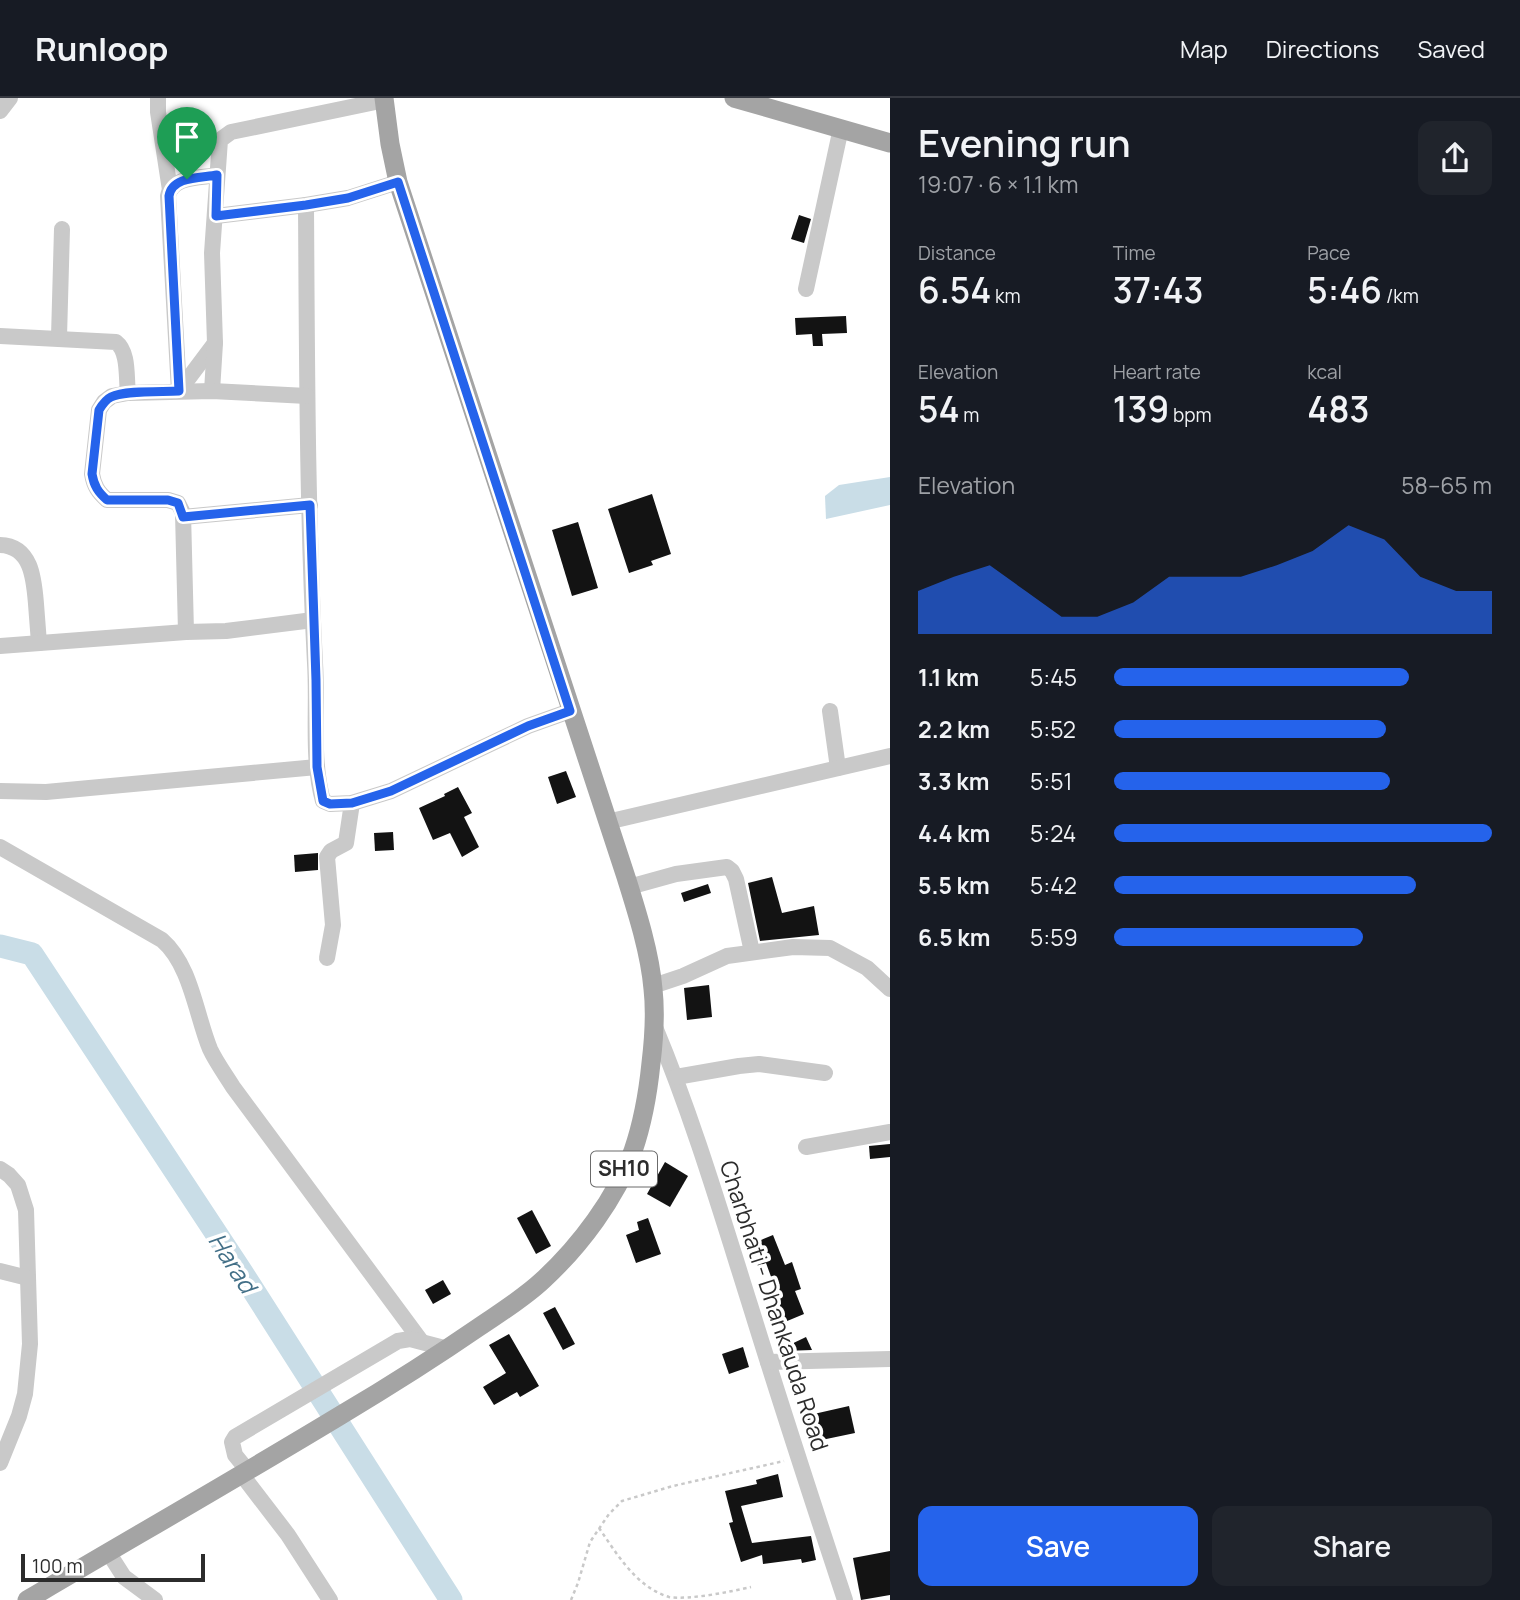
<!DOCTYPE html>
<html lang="en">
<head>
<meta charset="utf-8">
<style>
  :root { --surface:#171b24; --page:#20242c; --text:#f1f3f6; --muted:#9ea1a6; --line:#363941; --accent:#2563eb }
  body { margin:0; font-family:Manrope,sans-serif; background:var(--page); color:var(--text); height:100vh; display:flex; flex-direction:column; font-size:26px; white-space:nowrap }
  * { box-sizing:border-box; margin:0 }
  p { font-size:23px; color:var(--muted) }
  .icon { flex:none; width:38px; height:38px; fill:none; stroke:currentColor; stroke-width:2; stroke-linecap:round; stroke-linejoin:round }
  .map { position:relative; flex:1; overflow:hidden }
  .details { display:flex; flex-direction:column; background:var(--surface); width:630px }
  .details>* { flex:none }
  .scale { position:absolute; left:21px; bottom:18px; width:184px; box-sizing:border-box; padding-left:7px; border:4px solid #2c2c2c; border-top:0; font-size:19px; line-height:24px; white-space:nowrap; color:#2c2c2c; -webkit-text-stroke:5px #fff; paint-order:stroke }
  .pin { position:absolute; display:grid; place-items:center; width:60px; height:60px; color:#fff; margin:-72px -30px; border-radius:50% 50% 50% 0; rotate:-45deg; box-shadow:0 0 7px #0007 }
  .pin .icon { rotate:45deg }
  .round { display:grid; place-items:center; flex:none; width:74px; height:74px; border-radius:14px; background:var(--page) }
  .headline { display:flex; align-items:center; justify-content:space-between; height:119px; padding:0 28px }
  h1 { font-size:38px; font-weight:600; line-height:52px }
  .stats { display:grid; grid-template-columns:repeat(3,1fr); gap:10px; height:119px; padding:7px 28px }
  .stats div { display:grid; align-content:center }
  .stats b { font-size:35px; font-weight:600 }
  .stats small { font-size:19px; font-weight:400 }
  .stats p { font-size:19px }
  .chart { height:196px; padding:14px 28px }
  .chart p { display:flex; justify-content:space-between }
  .chart svg { width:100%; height:126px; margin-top:7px; fill:var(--accent); opacity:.7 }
  .cta { display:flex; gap:14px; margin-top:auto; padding:14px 28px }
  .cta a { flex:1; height:80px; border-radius:14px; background:var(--accent); color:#fff; font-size:28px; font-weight:600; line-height:80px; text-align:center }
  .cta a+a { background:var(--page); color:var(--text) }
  ul { padding:0 28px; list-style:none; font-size:23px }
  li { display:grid; grid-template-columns:112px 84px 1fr; align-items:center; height:52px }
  li i { height:18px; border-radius:9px; background:var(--accent) }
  header { display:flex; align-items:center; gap:42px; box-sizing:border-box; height:98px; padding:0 35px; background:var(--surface); border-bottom:2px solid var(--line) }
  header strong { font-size:33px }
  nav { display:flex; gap:38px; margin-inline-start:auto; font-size:24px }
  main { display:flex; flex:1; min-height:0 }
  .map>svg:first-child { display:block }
</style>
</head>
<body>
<header>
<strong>Runloop</strong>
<nav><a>Map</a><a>Directions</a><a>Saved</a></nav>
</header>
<main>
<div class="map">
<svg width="890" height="1502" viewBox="0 0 890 1502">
  <rect width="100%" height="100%" fill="#fff"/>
  <polygon fill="#c9dde7" points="890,379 890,407 826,421 825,398 839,387"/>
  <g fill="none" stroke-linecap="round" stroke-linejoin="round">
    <polyline stroke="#c9dde7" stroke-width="23" points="0,848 32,856 241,1173 451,1502"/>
  </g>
  <g fill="#131313">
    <polygon points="799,117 811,121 804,145 791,141"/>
    <polygon points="846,218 847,235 822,236 823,248 813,248 812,236 796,237 795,220"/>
    <polygon points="652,396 671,456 651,463 653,467 629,475 608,411"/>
    <polygon points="578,424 598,490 572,498 552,432"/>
    <polygon points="566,673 576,699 557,706 548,679"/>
    <polygon points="458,689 472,715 464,719 479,749 462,759 450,735 433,742 419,710 445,698 444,696"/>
    <polygon points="393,734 394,752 375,753 374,735"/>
    <polygon points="318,755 318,772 295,774 294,757"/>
    <polygon points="772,779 782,815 814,808 819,837 760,843 748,785"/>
    <polygon points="708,786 711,795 684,804 681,795"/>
    <polygon points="709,887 712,919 687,922 684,890"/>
    <polygon points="890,1046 890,1059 870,1061 869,1048"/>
    <polygon points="665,1064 688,1078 670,1109 647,1096"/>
    <polygon points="532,1112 551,1148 536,1156 517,1120"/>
    <polygon points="648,1120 661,1156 636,1165 626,1137 639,1132 637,1124"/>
    <polygon points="773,1137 785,1167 792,1164 801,1191 795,1193 804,1216 780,1226 773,1209 781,1206 766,1165 758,1168 749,1147"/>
    <polygon points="443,1182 451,1196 433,1206 425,1192"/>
    <polygon points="555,1209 575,1246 563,1252 543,1215"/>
    <polygon points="509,1236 539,1288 520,1299 517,1294 494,1307 483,1289 506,1275 489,1247"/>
    <polygon points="806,1239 812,1252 784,1253 783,1250"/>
    <polygon points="743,1249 749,1269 729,1276 722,1256"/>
    <polygon points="849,1308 855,1335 812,1344 805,1318"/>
    <polygon points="778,1376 783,1399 741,1408 752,1445 811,1438 816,1462 802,1465 801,1461 763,1466 762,1457 741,1464 729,1425 733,1424 725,1393 757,1386 756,1382"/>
    <polygon points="890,1453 890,1497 861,1502 853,1460"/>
  </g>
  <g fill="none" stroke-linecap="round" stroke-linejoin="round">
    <g stroke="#c9c9c9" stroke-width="2.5" stroke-dasharray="3.5 3.5" stroke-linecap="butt">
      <path d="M599,1430C617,1456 636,1489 669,1499C690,1502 729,1494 751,1489"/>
      <polyline points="571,1502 578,1485 590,1444 609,1416 622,1403 673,1388 784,1363"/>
    </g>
    <g stroke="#c9c9c9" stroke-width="16">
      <polyline points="158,0 158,14 170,92"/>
      <polyline points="0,13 10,0"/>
      <path d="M306,107C307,260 307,413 315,565C318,610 311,660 323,703L330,706L352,705L391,693L528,628L570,613"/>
      <polyline points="216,118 306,107 348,100 398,84"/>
      <polyline points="806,191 841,30"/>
      <path d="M0,238L116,244C129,254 126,279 128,295"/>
      <polyline points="59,239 62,131"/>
      <path d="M179,293L168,98C172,78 201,80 217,77"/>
      <polyline points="179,293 215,245"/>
      <polyline points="212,293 215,245 212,155 220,42 231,34 385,2"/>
      <polyline points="183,419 310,407"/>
      <path d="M0,447C32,448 34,482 36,506C37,519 38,532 39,545"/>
      <path d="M186,534L183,415L178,405L168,402H107C98,394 94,388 92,376L99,312L104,304L112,298L128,295L212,293L307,298"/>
      <polyline points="0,548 186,534 226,533 313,522"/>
      <polyline points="830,613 838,670"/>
      <polyline points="0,693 46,694 317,669"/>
      <polyline points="607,724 890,658"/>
      <path d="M0,749L162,842C191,867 196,917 210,951C216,964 225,976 233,989L421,1243"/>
      <polyline points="629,789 676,776 727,769 732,773 736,781 752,854"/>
      <polyline points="327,860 333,827 327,759 331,753 346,745 352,705"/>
      <polyline points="653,888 683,878 727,858 793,849 830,850 867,870 890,891"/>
      <path d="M655,929C693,1020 721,1115 751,1210C781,1307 813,1405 845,1502"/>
      <polyline points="676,979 739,968 759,966 825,975"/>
      <polyline points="806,1049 890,1034"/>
      <polyline points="0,1071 9,1077 18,1087 26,1112 30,1246 25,1296 19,1318 0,1365"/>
      <polyline points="0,1173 28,1180"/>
      <polyline points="768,1264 890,1261"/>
      <polyline points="248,1373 235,1357 232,1344 235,1339 398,1243 410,1241 448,1251"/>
      <polyline points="242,1377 288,1437 330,1502"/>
      <polyline points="108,1454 124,1479 155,1502"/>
    </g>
    <g stroke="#a4a4a4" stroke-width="19">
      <polyline points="734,0 890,45"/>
      <path d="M27,1502C132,1440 237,1380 341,1317C388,1289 434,1260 479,1229C501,1214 524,1200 543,1182C580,1148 616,1100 633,1053C643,1024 648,995 651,965C654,940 656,917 653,891C650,855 637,814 626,779L398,84L390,46L384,0"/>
    </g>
  </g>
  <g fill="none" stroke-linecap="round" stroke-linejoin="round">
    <defs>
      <path id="route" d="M217,77L216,118L306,107L348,100L398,84L570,613L528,628L391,693L352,705L330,706L323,703L317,669L316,582L310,407L183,419L178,405L168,402H107C98,394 94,388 92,376L99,312C102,307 105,302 111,299C125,292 162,294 179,293L169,98C172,78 201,80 217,77Z"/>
    </defs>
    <use href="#route" stroke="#fff" stroke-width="14"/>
    <use href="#route" stroke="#2563eb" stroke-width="9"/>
  </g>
  <g text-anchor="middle" stroke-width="7" stroke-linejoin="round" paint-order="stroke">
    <rect fill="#fff" stroke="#6b6b6b" stroke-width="2" x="591" y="1053.5" width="66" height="35" rx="5"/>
    <g font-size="21" font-weight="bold" fill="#2c2c2c">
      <text x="624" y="1078">SH10</text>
    </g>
    <g font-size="23" fill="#2c2c2c" stroke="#fff">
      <text transform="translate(774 1208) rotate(72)" y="8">Charbhati - Dhankauda Road</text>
    </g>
    <g font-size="24" font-style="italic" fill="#426f87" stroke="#fff">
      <text transform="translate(232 1165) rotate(57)" y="8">Harad</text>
    </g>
  </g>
</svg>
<div class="scale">100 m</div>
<div class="pin" style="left:187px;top:81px;background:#1e9e55"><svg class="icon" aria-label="arrive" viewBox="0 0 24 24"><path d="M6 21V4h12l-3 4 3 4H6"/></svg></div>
</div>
<section class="details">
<div class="headline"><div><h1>Evening run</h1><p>19:07 · 6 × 1.1 km</p></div><a class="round"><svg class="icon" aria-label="share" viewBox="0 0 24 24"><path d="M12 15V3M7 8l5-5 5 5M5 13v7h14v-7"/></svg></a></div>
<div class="stats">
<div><p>Distance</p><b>6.54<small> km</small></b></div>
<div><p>Time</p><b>37:43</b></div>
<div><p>Pace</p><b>5:46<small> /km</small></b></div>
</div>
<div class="stats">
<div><p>Elevation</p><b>54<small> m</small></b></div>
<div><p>Heart rate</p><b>139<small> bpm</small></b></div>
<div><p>kcal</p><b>483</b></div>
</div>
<div class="chart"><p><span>Elevation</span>58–65 m</p>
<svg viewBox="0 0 160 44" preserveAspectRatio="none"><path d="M0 44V29L10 24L20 20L30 29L40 38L50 38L60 33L70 24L80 24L90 24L100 20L110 15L120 6L130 11L140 24L150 29L160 29V44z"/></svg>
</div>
<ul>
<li><b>1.1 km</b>5:45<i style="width:78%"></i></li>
<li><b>2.2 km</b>5:52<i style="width:72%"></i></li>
<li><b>3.3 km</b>5:51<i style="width:73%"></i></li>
<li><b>4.4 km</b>5:24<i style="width:100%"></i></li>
<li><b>5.5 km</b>5:42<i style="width:80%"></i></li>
<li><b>6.5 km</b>5:59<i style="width:66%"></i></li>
</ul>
<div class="cta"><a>Save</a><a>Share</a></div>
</section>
</main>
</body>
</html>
